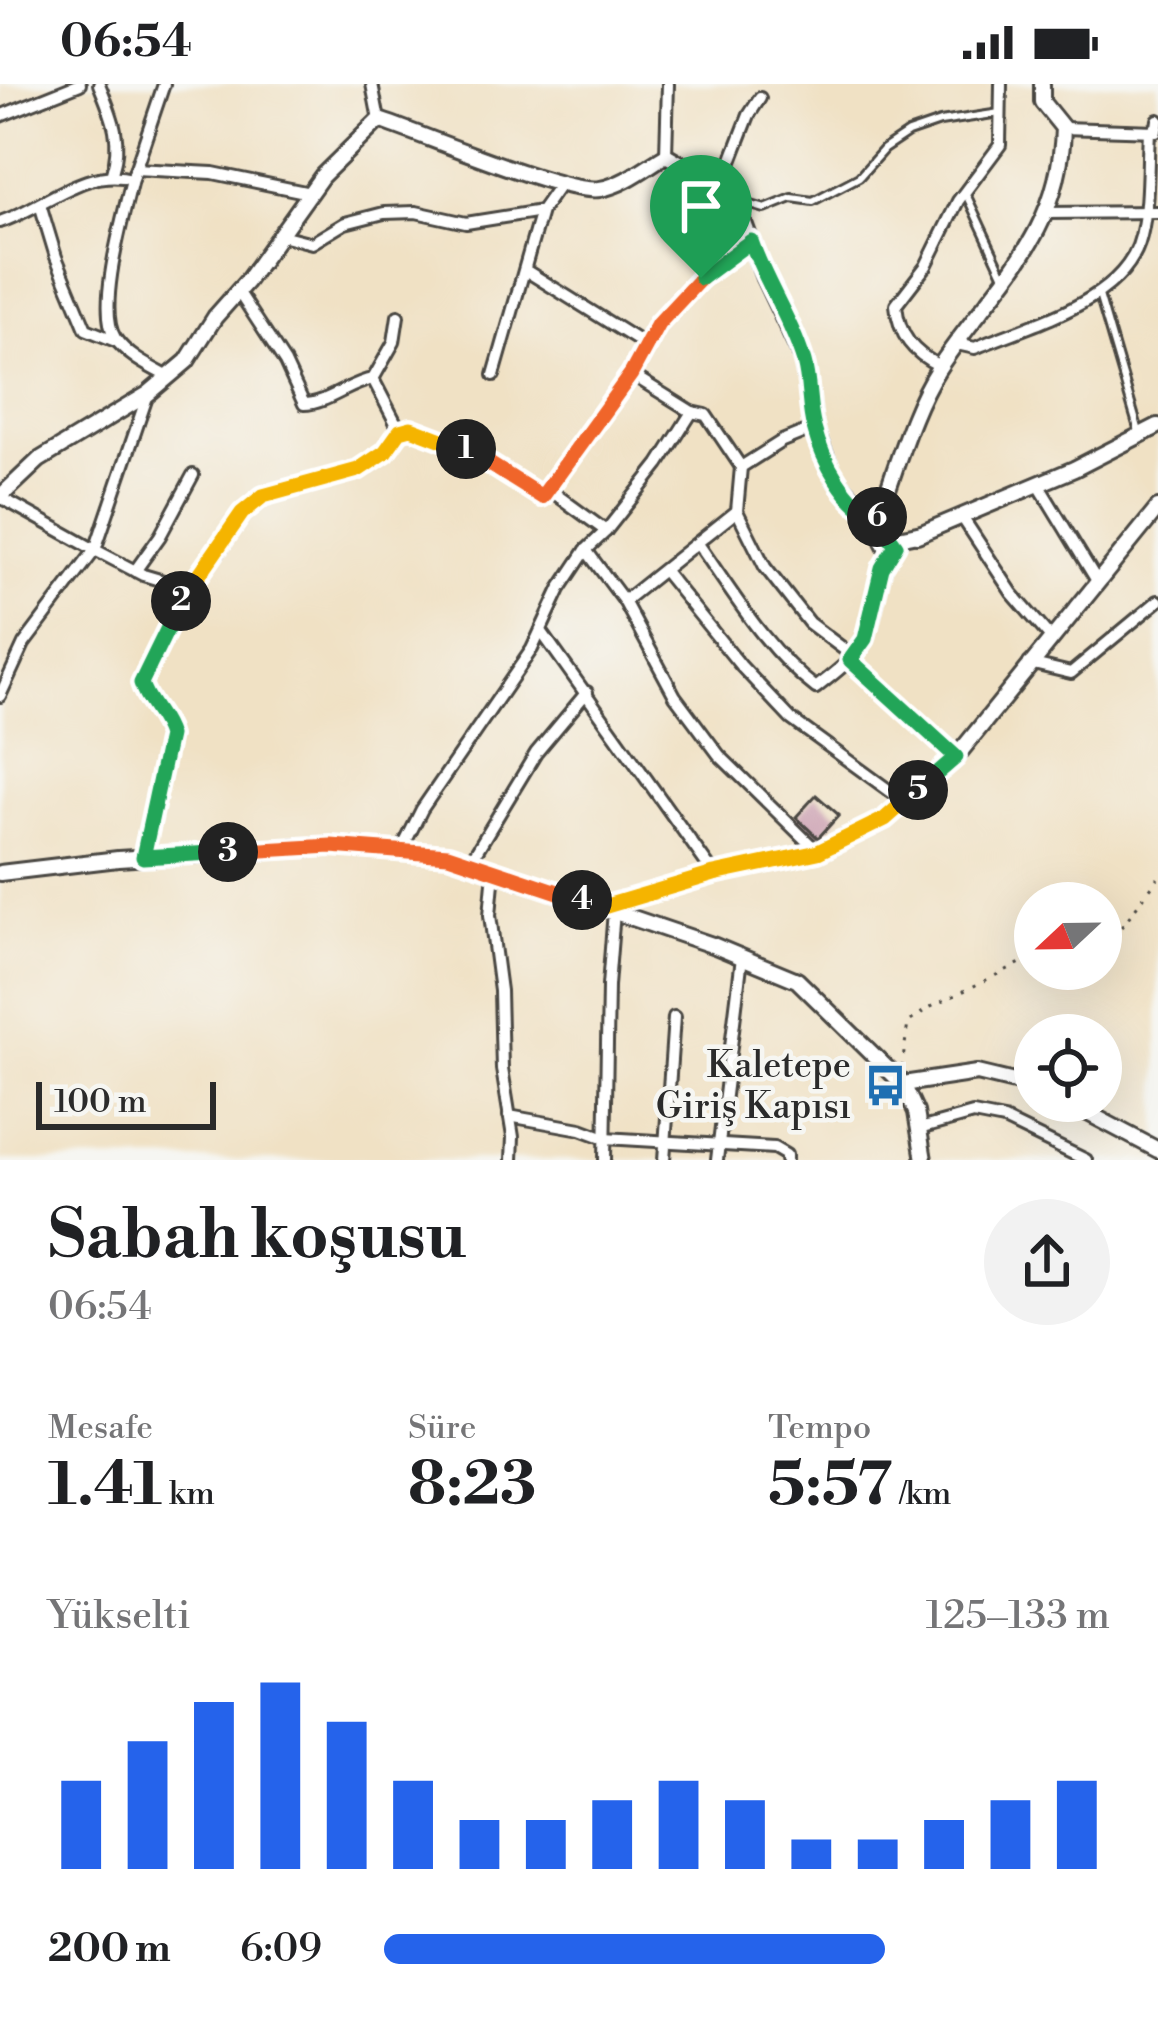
<!DOCTYPE html>
<html lang="tr">
<head>
<meta charset="utf-8">
<style>
  :root { --surface:#fff; --page:#f2f2f2; --text:#202124; --muted:#757577; --accent:#2563eb }
  body { margin:0; font-family:"Libre Bodoni",serif; background:var(--page); color:var(--text); height:100vh; display:flex; flex-direction:column; font-size:45px; white-space:nowrap }
  * { box-sizing:border-box; margin:0 }
  p { font-size:39px; color:var(--muted) }
  .icon { flex:none; width:66px; height:66px; fill:none; stroke:currentColor; stroke-width:2; stroke-linecap:round; stroke-linejoin:round }
  .map { position:relative; height:1076px; overflow:hidden }
  .sheet { display:flex; flex-direction:column; background:var(--surface); flex:1 }
  .sheet>* { flex:none }
  .needle { width:78px; rotate:248deg }
  .fabs { position:absolute; left:1014px; top:798px; display:grid; gap:24px }
  .fabs a { display:grid; place-items:center; width:108px; height:108px; border-radius:50%; background:var(--surface); box-shadow:0 12px 48px #0002; font-size:60px }
  .scale { position:absolute; left:36px; bottom:30px; width:180px; box-sizing:border-box; padding-left:12px; border:6px solid #2b2b2b; border-top:0; font-size:33px; line-height:42px; white-space:nowrap; color:#2b2b2b; -webkit-text-stroke:9px #f6f6f2; paint-order:stroke }
  .pin { position:absolute; display:grid; place-items:center; width:102px; height:102px; color:#fff; margin:-123px -51px; border-radius:50% 50% 50% 0; rotate:-45deg; box-shadow:0 0 12px #0007 }
  .pin .icon { rotate:45deg }
  .km { position:absolute; width:60px; height:60px; margin:-30px; border-radius:50%; background:#222; color:#fff; font-size:33px; line-height:60px; text-align:center }
  .round { display:grid; place-items:center; flex:none; width:126px; height:126px; border-radius:63px; background:var(--page) }
  .summary { display:flex; align-items:center; justify-content:space-between; height:204px; padding:0 48px }
  h1 { font-size:66px; font-weight:700; line-height:90px }
  .stats { display:grid; grid-template-columns:repeat(3,1fr); gap:18px; height:204px; padding:12px 48px }
  .stats div { display:grid; align-content:center }
  .stats b { font-size:60px; font-weight:700 }
  .stats small { font-size:33px; font-weight:400 }
  .stats p { font-size:33px }
  .chart { height:336px; padding:24px 48px }
  .chart p { display:flex; justify-content:space-between }
  .chart svg { width:100%; height:216px; margin-top:12px; stroke:var(--accent); stroke-width:6 }
  ul { padding:0 48px; list-style:none; font-size:39px }
  li { display:grid; grid-template-columns:192px 144px 1fr; align-items:center; height:90px }
  li i { height:30px; border-radius:15px; background:var(--accent) }
  .status { display:flex; justify-content:space-between; align-items:center; height:84px; padding:0 60px; background:var(--surface); direction:ltr }
  .status svg { height:33px; fill:currentColor }
  .map>svg:first-child { display:block }
</style>
</head>
<body>
<div class="status"><b>06:54</b><svg viewBox="0 0 49 12"><path d="M0 12V9h3v3zM5 12V6h3v6zM10 12V3h3v9zM15 12V0h3v12zM26 1h20v11H26zM47 4h2v5h-2z"/></svg></div>
<div class="map">
<svg width="1158" height="1076" viewBox="0 0 1158 1076">
  <rect width="100%" height="100%" fill="#f6f6f2"/>
  <filter id="ink" filterUnits="userSpaceOnUse"><feTurbulence type="fractalNoise" baseFrequency=".00833" numOctaves="2"/><feDisplacementMap in="SourceGraphic" scale="24" xChannelSelector="R" yChannelSelector="G"/><feConvolveMatrix kernelMatrix="1 2 1 2 8 2 1 2 1" color-interpolation-filters="sRGB"/></filter>
  <filter id="wash" filterUnits="userSpaceOnUse"><feTurbulence type="fractalNoise" baseFrequency=".004" numOctaves="4" result="noise"/><feDisplacementMap in="SourceGraphic" scale="48" xChannelSelector="R" yChannelSelector="G"/><feGaussianBlur stdDeviation="2.7" result="paint"/><feColorMatrix in="noise" values="0 0 0 0 0 0 0 0 0 0 0 0 0 0 0 0 0 1.4 0 .05"/><feComposite in="paint" operator="in"/></filter>
  <g filter="url(#wash)">
    <rect width="100%" height="100%" fill="#f0e1c4"/>
    <g id="blocks">
      <polygon fill="#c898ab" points="816,711 839,731 818,754 796,733"/>
    </g>
  </g>
  <g filter="url(#ink)">
    <use href="#blocks" fill-opacity="0" stroke="#494642" stroke-width="3"/>
    <g fill="none" stroke-linecap="round" stroke-linejoin="round">
      <defs>
        <g id="service">
          <polyline points="965,108 1004,192"/>
          <polyline points="741,118 765,125 792,114 813,117 859,93 884,65 908,49 940,38 1000,29"/>
          <polyline points="1099,211 1140,351"/>
        </g>
        <g id="minor">
          <path d="M99,0C112,32 123,55 112,89"/>
          <polyline points="372,0 379,36"/>
          <polyline points="0,32 80,0"/>
          <polyline points="1063,44 1156,47"/>
          <polyline points="666,71 668,0"/>
          <polyline points="135,85 213,89 310,109"/>
          <path d="M132,95C124,130 96,224 115,254C127,272 150,283 169,293"/>
          <polyline points="721,103 749,31 760,14"/>
          <polyline points="40,120 56,173 86,245 116,257"/>
          <polyline points="1045,129 1158,128"/>
          <path d="M0,138C44,124 84,82 132,95L164,0"/>
          <polyline points="281,151 312,159 345,139 384,129 416,128 466,139 541,127"/>
          <polyline points="525,186 647,262"/>
          <path d="M238,207L285,279L304,320C327,320 349,299 373,295L394,258L398,232"/>
          <path d="M957,260L975,264C1030,240 1126,218 1141,152C1149,119 1147,81 1149,48L1157,43L1158,36"/>
          <path d="M940,282C913,269 899,252 896,221L926,182L958,117L1000,61L1001,0"/>
          <polyline points="494,291 541,127 560,100"/>
          <polyline points="373,295 400,347"/>
          <polyline points="148,310 95,466 143,491 187,504 219,467 243,429 263,411 358,386 384,368 400,347 411,344 479,371 542,413 631,290 658,240 701,194 751,157"/>
          <polyline points="692,328 706,331 741,383"/>
          <polyline points="814,344 782,357 741,383 737,427 765,483 809,539 845,566 850,576 956,673"/>
          <polyline points="1038,400 1097,497"/>
          <polyline points="547,404 606,447"/>
          <polyline points="0,413 95,466 24,560 0,612"/>
          <polyline points="962,433 1012,509 1050,553"/>
          <path d="M699,461C734,511 767,567 816,604C833,590 854,576 864,556C880,527 876,493 895,464"/>
          <polyline points="586,466 624,517 675,612 719,671 818,768"/>
          <polyline points="135,487 160,452 193,391"/>
          <polyline points="664,487 741,582 791,635 905,718"/>
          <polyline points="624,517 737,427"/>
          <polyline points="541,547 714,790"/>
          <polyline points="1029,579 1071,589 1158,517"/>
          <polyline points="401,767 422,725 532,565 560,505 586,466 606,447 659,380 692,328 631,290"/>
          <path d="M143,773L169,652C163,632 147,620 141,599L187,504"/>
          <polyline points="470,778 536,669 587,608"/>
          <polyline points="494,787 490,831 500,907 502,985 513,1053 512,1076"/>
          <polyline points="509,1032 581,1045 605,1054 774,1064 786,1071 786,1076"/>
          <polyline points="919,1045 973,1030 1004,1036 1086,1076"/>
          <polyline points="605,1076 608,902 614,827"/>
          <polyline points="664,1076 674,933"/>
          <polyline points="717,1076 742,873"/>
        </g>
        <g id="tertiary">
          <path d="M0,413L39,376L148,310L187,277L215,233L247,197L322,92L379,36C423,50 564,111 600,105C624,101 646,83 666,71L721,103L736,117L764,194L804,278L814,344L835,395L869,430L886,463"/>
          <path d="M922,449L893,455L881,441L879,430C897,383 911,327 938,285C993,201 1060,155 1063,44L1042,18V0"/>
          <polyline points="917,451 1074,385 1158,342"/>
          <polyline points="0,789 118,775 331,762 448,771 715,862 797,896 903,1000 916,1028 924,1076"/>
          <polyline points="606,822 714,790 818,768 885,735 956,673 1158,424"/>
          <polyline points="903,1000 977,989 1035,1003"/>
          <polyline points="1065,1017 1158,1066"/>
        </g>
      </defs>
      <use href="#service" stroke="#494642" stroke-width="12"/>
      <use href="#minor" stroke="#494642" stroke-width="16"/>
      <use href="#tertiary" stroke="#494642" stroke-width="20"/>
      <g stroke="#494642" stroke-width="3" stroke-dasharray="3 9" stroke-linecap="butt">
        <polyline points="1101,853 1116,850 1158,794"/>
        <polyline points="902,983 908,939 927,925 1035,872"/>
      </g>
      <use href="#service" stroke="#fff" stroke-width="6"/>
      <use href="#minor" stroke="#fff" stroke-width="10"/>
      <use href="#tertiary" stroke="#fff" stroke-width="14"/>
    </g>
  </g>
  <g fill="none" stroke-linecap="round" stroke-linejoin="round" filter="url(#ink)">
    <defs>
      <polyline id="split-1" points="466,365 542,413 631,290 658,240 701,194"/>
      <polyline id="split-2" points="181,517 242,429 263,412 358,386 385,368 400,347 411,344 466,365"/>
      <path id="split-3" d="M181,517L141,599C147,620 164,632 169,652L143,773L228,768"/>
      <polyline id="split-4" points="228,768 331,762 448,771 582,816"/>
      <polyline id="split-5" points="582,816 603,823 714,790 818,768 885,735 918,706"/>
      <polyline id="split-6" points="877,433 879,430 881,441 896,461 882,484 865,555 850,576 956,673 918,706"/>
      <path id="split-7" d="M701,194L751,157C765,198 792,237 804,278C810,299 808,323 814,344C822,375 846,422 877,433"/>
    </defs>
    <use href="#split-1" stroke="#fff" stroke-width="24"/>
    <use href="#split-2" stroke="#fff" stroke-width="24"/>
    <use href="#split-3" stroke="#fff" stroke-width="24"/>
    <use href="#split-4" stroke="#fff" stroke-width="24"/>
    <use href="#split-5" stroke="#fff" stroke-width="24"/>
    <use href="#split-6" stroke="#fff" stroke-width="24"/>
    <use href="#split-7" stroke="#fff" stroke-width="24"/>
    <use href="#split-1" stroke="#f0652b" stroke-width="15"/>
    <use href="#split-2" stroke="#f5b400" stroke-width="15"/>
    <use href="#split-3" stroke="#22a559" stroke-width="15"/>
    <use href="#split-4" stroke="#f0652b" stroke-width="15"/>
    <use href="#split-5" stroke="#f5b400" stroke-width="15"/>
    <use href="#split-6" stroke="#22a559" stroke-width="15"/>
    <use href="#split-7" stroke="#22a559" stroke-width="15"/>
  </g>
  <defs>
    <symbol id="bus-bare" viewBox="-9 -9 18 18"><path d="M-5-6H5V4H4V6H2V4H-2V6H-4V4H-5ZM-3.5-4V0h7V-4ZM-3.5 1.2v1.5H-2V1.2ZM2 1.2v1.5H3.5V1.2Z" fill="#1f6fb2" stroke="#f6f6f2" stroke-width="2.5" paint-order="stroke"/></symbol>
  </defs>
  <g fill-rule="evenodd">
    <use href="#bus-bare" x="856" y="972" width="59" height="59"/>
  </g>
  <g text-anchor="middle" stroke-width="9" stroke-linejoin="round" paint-order="stroke">
    <g font-size="36" fill="#2b2b2b" stroke="#f6f6f2" text-anchor="end">
      <text x="851" y="993">Kaletepe<tspan x="851" dy="41">Giriş Kapısı</tspan></text>
    </g>
  </g>
</svg>
<div class="fabs">
<a><svg class="needle" viewBox="-14 -14 28 28"><path d="M0-13l5 13h-10z" fill="#e53935"/><path d="M0 13l5-13h-10z" fill="#757577"/></svg></a>
<a><svg class="icon" aria-label="locate" viewBox="0 0 24 24"><circle cx="12" cy="12" r="6"/><path d="M12 2v4M12 18v4M2 12h4M18 12h4"/></svg></a>
</div>
<div class="scale">100 m</div>
<div class="pin" style="left:701px;top:194px;background:#1e9e55"><svg class="icon" aria-label="arrive" viewBox="0 0 24 24"><path d="M6 21V4h12l-3 4 3 4H6"/></svg></div>
<b class="km" style="left:466px;top:365px">1</b>
<b class="km" style="left:181px;top:517px">2</b>
<b class="km" style="left:228px;top:768px">3</b>
<b class="km" style="left:582px;top:816px">4</b>
<b class="km" style="left:918px;top:706px">5</b>
<b class="km" style="left:877px;top:433px">6</b>
</div>
<section class="sheet">
<div class="summary"><div><h1>Sabah koşusu</h1><p>06:54</p></div><a class="round"><svg class="icon" aria-label="share" viewBox="0 0 24 24"><path d="M12 15V3M7 8l5-5 5 5M5 13v7h14v-7"/></svg></a></div>
<div class="stats">
<div><p>Mesafe</p><b>1.41<small> km</small></b></div>
<div><p>Süre</p><b>8:23</b></div>
<div><p>Tempo</p><b>5:57<small> /km</small></b></div>
</div>
<div class="chart"><p><span>Yükselti</span>125–133 m</p>
<svg viewBox="0 0 160 44" preserveAspectRatio="none"><path d="M5 44V26M15 44V18M25 44V10M35 44V6M45 44V14M55 44V26M65 44V34M75 44V34M85 44V30M95 44V26M105 44V30M115 44V38M125 44V38M135 44V34M145 44V30M155 44V26"/></svg>
</div>
<ul>
<li><b>200 m</b>6:09<i style="width:69%"></i></li>
</ul>
</section>
</body>
</html>
